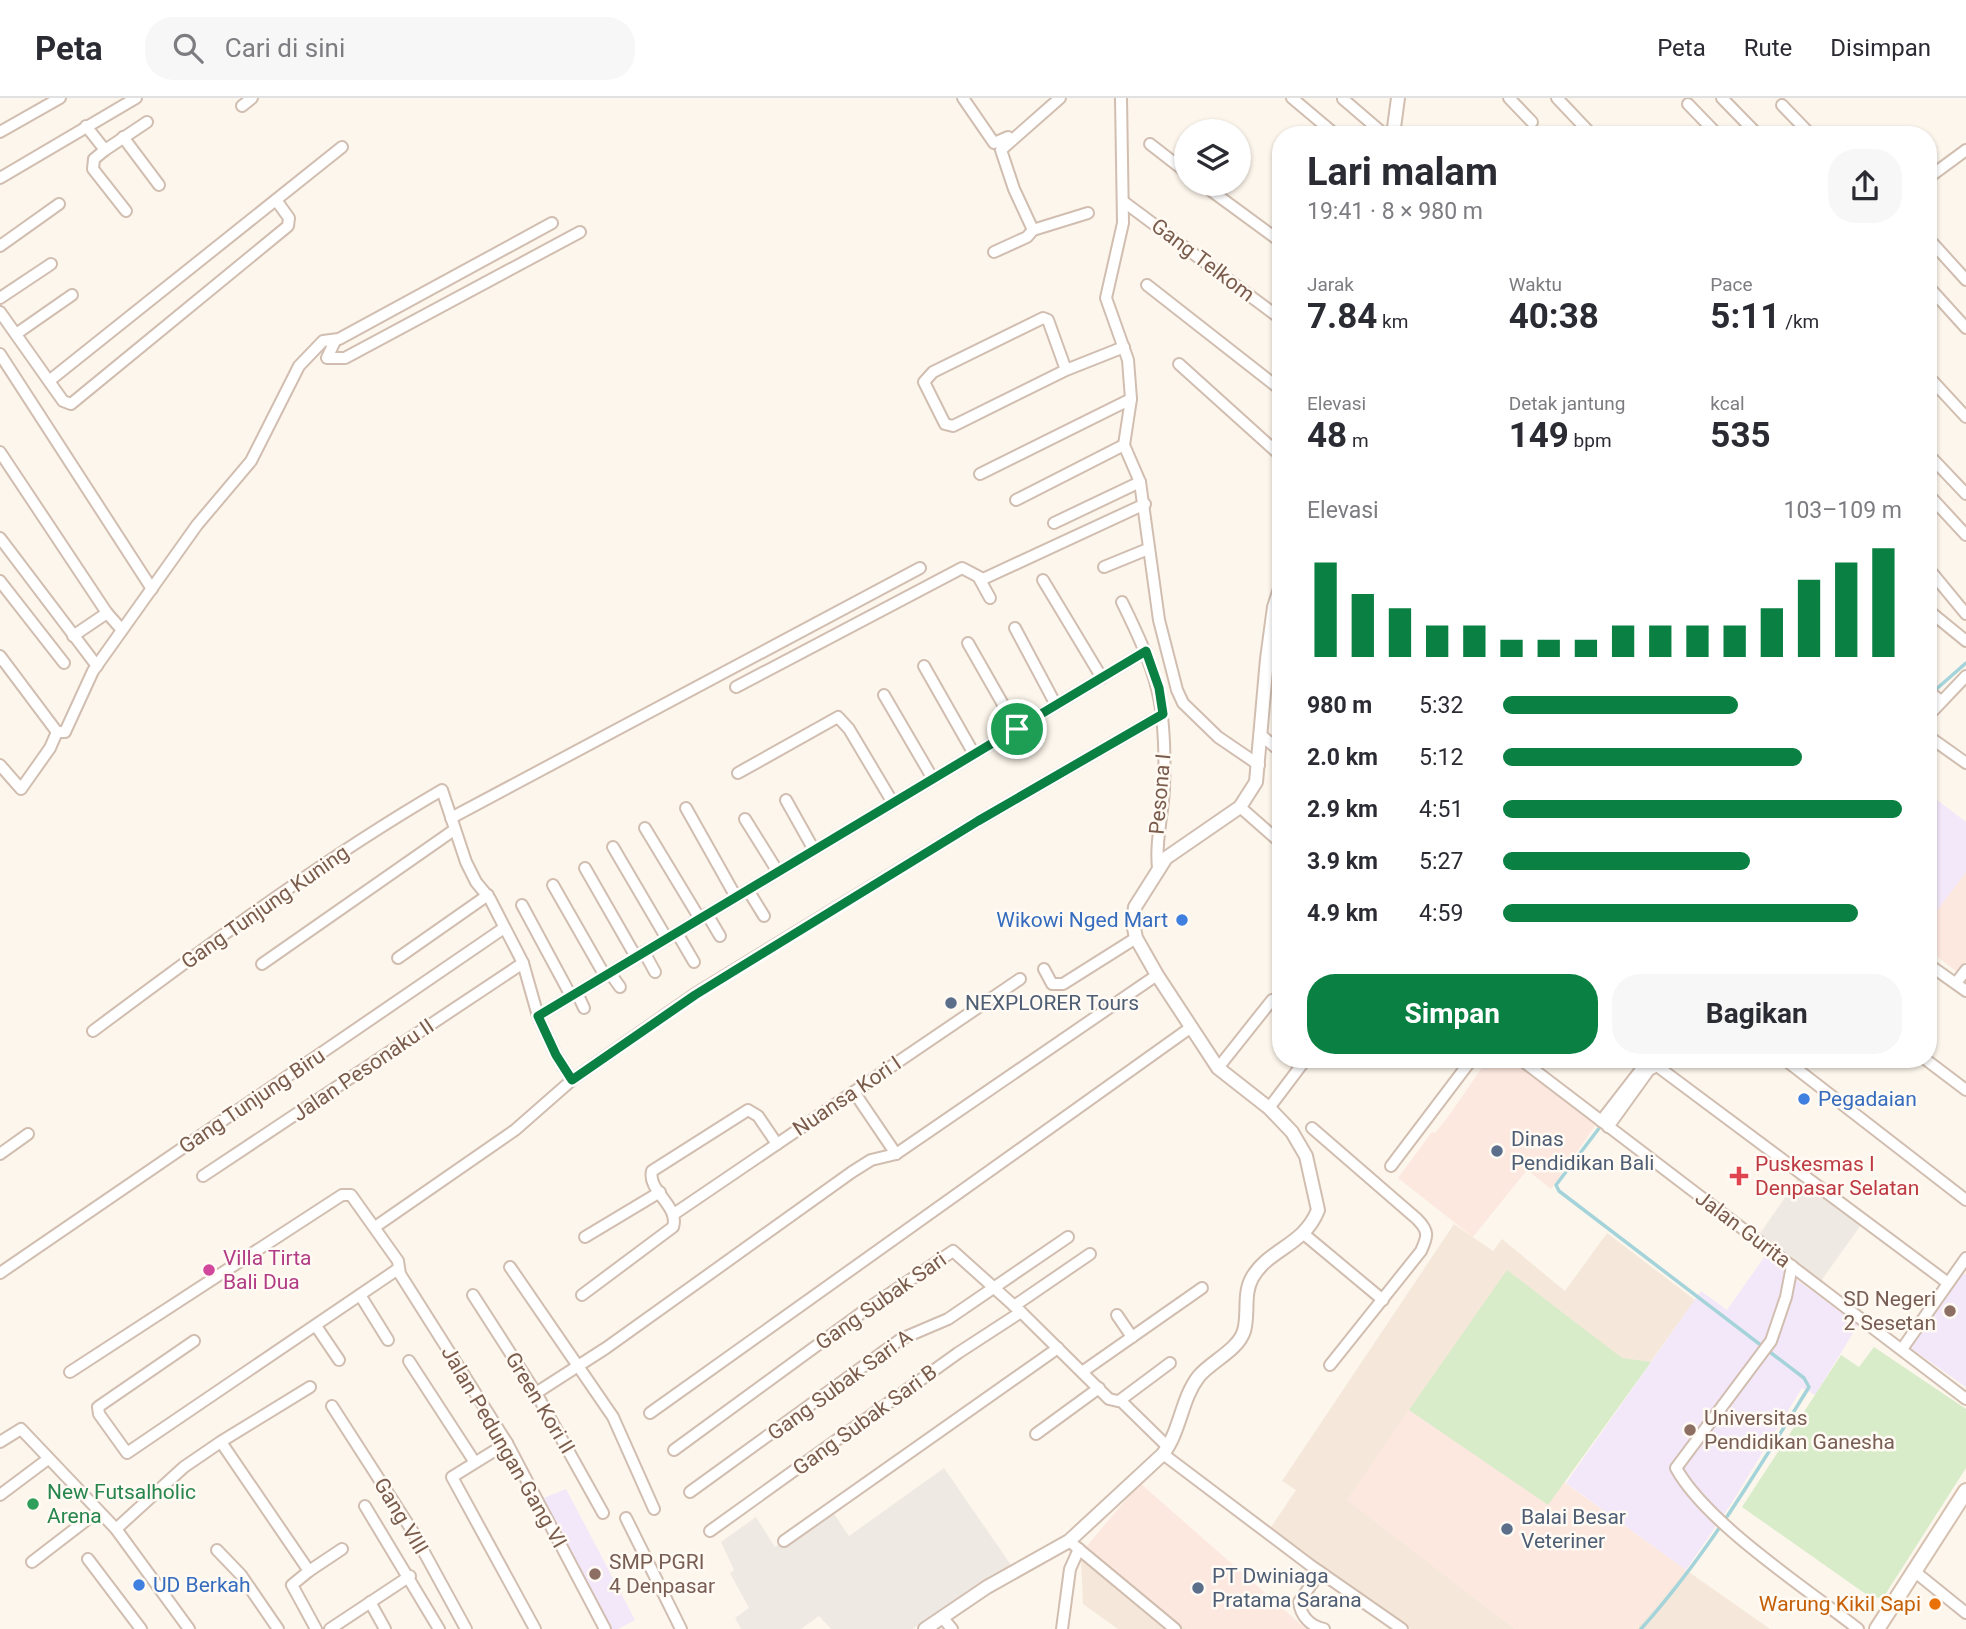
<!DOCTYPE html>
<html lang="id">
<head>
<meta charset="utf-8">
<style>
  :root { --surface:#fff; --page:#f7f7f7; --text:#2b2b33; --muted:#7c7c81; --line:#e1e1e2; --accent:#0b8043 }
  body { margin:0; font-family:Roboto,sans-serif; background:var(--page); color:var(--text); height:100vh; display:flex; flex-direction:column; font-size:26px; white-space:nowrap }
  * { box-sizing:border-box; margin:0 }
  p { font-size:23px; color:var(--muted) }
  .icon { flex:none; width:38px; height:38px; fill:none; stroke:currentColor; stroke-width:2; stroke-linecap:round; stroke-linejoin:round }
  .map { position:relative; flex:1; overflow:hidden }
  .panel { position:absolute; left:1272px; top:28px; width:665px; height:942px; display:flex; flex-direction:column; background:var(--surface); border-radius:28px; box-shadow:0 2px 5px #0004 }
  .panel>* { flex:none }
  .controls { position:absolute; left:1174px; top:21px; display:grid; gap:14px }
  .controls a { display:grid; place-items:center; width:77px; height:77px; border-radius:50%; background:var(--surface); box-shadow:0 2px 5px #0004; font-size:35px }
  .pin { position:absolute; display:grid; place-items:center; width:60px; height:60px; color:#fff; margin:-30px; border:4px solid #fff; border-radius:50%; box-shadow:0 2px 7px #0007 }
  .round { display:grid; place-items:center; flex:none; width:74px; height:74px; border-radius:28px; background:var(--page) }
  .summary { display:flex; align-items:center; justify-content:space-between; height:119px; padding:0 35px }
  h1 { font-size:38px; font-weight:700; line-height:52px }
  .stats { display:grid; grid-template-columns:repeat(3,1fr); gap:10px; height:119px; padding:7px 35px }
  .stats div { display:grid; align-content:center }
  .stats b { font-size:35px; font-weight:700 }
  .stats small { font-size:19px; font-weight:400 }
  .stats p { font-size:19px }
  .chart { height:196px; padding:14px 35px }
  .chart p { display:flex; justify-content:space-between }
  .chart svg { width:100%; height:126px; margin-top:7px; stroke:var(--accent); stroke-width:6 }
  .action { display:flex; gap:14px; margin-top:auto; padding:14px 35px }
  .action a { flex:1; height:80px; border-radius:28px; background:var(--accent); color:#fff; font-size:28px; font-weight:700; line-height:80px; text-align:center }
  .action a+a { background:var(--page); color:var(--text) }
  ul { padding:0 35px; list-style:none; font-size:23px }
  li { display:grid; grid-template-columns:112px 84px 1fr; align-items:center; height:52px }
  li i { height:18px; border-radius:9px; background:var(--accent) }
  header { display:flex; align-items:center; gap:42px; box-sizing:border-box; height:98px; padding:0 35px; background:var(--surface); border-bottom:2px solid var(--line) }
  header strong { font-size:33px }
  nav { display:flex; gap:38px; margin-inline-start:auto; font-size:24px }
  .search { width:490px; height:63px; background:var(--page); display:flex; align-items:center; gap:18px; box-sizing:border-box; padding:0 24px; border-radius:28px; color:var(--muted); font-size:26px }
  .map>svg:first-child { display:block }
</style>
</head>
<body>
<header>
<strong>Peta</strong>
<div class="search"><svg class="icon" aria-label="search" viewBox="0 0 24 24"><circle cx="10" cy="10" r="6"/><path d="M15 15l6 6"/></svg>Cari di sini</div>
<nav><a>Peta</a><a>Rute</a><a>Disimpan</a></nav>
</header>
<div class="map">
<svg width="1966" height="1531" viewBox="0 0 1966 1531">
  <rect width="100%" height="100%" fill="#fdf6ec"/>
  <g fill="#f5e8da">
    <polygon points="1454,1126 1493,1153 1502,1141 1565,1193 1607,1135 1695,1202 1548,1407 1348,1402 1515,1531 1411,1531 1269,1432 1296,1392 1282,1383"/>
    <polygon points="1086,1449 1187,1531 1118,1531 1083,1506 1081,1459"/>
    <polygon points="1686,1472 1770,1531 1636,1531"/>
  </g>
  <g fill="#fde8e0">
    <polygon points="1966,774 1966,863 1957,874 1929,852 1928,823"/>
    <polygon points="1488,961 1514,961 1597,1025 1551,1091 1527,1072 1473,1139 1398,1080 1432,1034 1435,1035 1450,1016"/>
    <polygon points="1409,1312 1548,1406 1564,1384 1686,1472 1636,1531 1515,1531 1347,1402"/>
    <polygon points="1140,1385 1306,1531 1187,1531 1086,1449"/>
  </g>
  <g fill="#efe9e4">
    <polygon points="1799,1079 1863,1124 1821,1183 1759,1137"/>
    <polygon points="944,1370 1011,1467 912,1531 831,1531 819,1518 801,1531 741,1531 735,1520 749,1510 730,1475 734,1472 721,1444 756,1419 775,1449 830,1410 849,1438"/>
  </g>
  <g fill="#f3e8fa">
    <polygon points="1928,695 1966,724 1966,774 1929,823"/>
    <polygon points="1765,1158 1858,1227 1815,1297 1802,1290 1731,1406 1686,1472 1566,1385 1701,1193 1727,1212"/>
    <polygon points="1961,1174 1966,1177 1966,1289 1909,1249"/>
    <polygon points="566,1391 635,1522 618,1531 611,1531 539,1402"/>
  </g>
  <g fill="#d8ecc9">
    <polygon points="1507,1172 1622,1260 1651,1264 1548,1407 1409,1312"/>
    <polygon points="1874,1249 1966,1311 1966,1370 1883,1500 1870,1499 1742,1409 1841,1257 1859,1269"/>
  </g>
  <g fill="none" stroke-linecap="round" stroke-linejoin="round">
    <g stroke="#a5d3da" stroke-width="3.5">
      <polyline points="1933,594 1966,565"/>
      <path d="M1603,1025L1556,1087L1559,1093L1804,1280L1809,1289C1757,1373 1707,1457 1641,1531"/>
    </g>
    <defs>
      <g id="minor">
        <polyline points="963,0 994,45 1008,39"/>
        <polyline points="1121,0 1123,125 1106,200 1128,262 1131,301 1124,347 1140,384 1159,522 1177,592 1183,605 1218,639 1259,667"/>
        <polyline points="1292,0 1336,37"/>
        <polyline points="1509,0 1532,24"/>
        <polyline points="1557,0 1592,37"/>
        <polyline points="1722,0 1758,37"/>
        <polyline points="1343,1 1385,37"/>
        <polyline points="1688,6 1718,37"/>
        <polyline points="1782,7 1811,37"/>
        <polyline points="242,8 252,0"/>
        <polyline points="86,28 105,52 147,24"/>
        <polyline points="0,34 60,0"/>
        <polyline points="123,39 159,87"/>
        <polyline points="1150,46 1186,74"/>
        <polyline points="105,52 94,61 93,71 126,113"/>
        <polyline points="0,80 136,0"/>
        <polyline points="1928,80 1966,52"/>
        <polyline points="1202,86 1281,144"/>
        <polyline points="1124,104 1281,221"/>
        <polyline points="1033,132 1014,91 1001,52 1060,0"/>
        <polyline points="1928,140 1966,182"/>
        <polyline points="0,148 59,106"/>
        <polyline points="994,154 1027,139 1033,132 1088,115"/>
        <polyline points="1147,187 1281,292"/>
        <polyline points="1928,188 1966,230"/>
        <polyline points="0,200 51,166"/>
        <polyline points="0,214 63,303 71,306 288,128 289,120 276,102"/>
        <polyline points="16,236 72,197"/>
        <polyline points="335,243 327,260 345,260 580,134"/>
        <polyline points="0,256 152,491"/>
        <polyline points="1179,266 1281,358"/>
        <polyline points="1066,272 1048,222 1043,220 933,274 924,284 945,326 953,328 1066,272 1124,249"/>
        <polyline points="1928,278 1966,319"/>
        <polyline points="49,283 342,49"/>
        <polyline points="0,354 107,515 122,532"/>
        <polyline points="1928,356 1966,396"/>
        <polyline points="980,376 1131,301"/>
        <polyline points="1928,396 1966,437"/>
        <polyline points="1016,402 1124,347"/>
        <polyline points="1054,425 1140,384"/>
        <polyline points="0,440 97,568"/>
        <polyline points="1104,469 1148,451"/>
        <polyline points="1928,470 1966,516"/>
        <polyline points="979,480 990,500"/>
        <polyline points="1043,482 1102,580"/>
        <polyline points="0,483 64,565"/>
        <path d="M1122,504C1158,577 1167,607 1164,690C1163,718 1155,742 1158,770"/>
        <polyline points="1928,512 1966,543"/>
        <polyline points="1015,530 1056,607"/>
        <polyline points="73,538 107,515"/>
        <polyline points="968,545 1017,631"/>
        <polyline points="0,558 57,634"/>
        <polyline points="1267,561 1281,573"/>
        <polyline points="924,568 974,656"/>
        <polyline points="736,589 962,470 983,481 1145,406"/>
        <polyline points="1928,593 1941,603"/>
        <polyline points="884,597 933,681"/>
        <polyline points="1928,618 1966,578"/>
        <polyline points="57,634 65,634 93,573 197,427 251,363 299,268 323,243 339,241 552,125"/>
        <polyline points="1261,637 1281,654"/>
        <polyline points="1928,638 1966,665"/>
        <polyline points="0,667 21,691 50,650 57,634"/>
        <polyline points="738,675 838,619 849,631 893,705"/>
        <polyline points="786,702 814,752"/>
        <polyline points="1240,709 1281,745"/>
        <polyline points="686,710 736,799"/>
        <polyline points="451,720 920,470"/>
        <polyline points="745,721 778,774"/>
        <polyline points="645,730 700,821"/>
        <polyline points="613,749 667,841"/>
        <polyline points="585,770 636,859"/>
        <polyline points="553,787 605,878"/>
        <polyline points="748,792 764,818"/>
        <polyline points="522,807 571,898"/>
        <polyline points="707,816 720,838"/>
        <polyline points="677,835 694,864"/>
        <polyline points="644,854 655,874"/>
        <polyline points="398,860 488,797"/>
        <polyline points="262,866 454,732"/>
        <polyline points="1928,866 1966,893"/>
        <polyline points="1044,871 1052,886 1063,886 1136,840"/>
        <polyline points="610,875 620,889"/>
        <polyline points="1956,885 1966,872"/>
        <polyline points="577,895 584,910"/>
        <polyline points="538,918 1146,553"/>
        <path d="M93,933C206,849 320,763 442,692L466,764L476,784L490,801L523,865L538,918L556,957L572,982"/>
        <polyline points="1520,961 1966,1301"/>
        <polyline points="1784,961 1966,1102"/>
        <polyline points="1925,961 1966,992"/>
        <polyline points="1218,970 1272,902"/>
        <polyline points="854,994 896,1056"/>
        <polyline points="1269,1010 1306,961"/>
        <polyline points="1601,1023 1649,961"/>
        <polyline points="1608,1029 1649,972 1657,968 1948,1185"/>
        <path d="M1312,1030L1417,1121C1429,1133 1428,1138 1421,1153L1330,1267"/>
        <polyline points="0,1056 28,1036"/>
        <polyline points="1391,1068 1472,961"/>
        <polyline points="203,1078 523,865"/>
        <polyline points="674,1116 1020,881"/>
        <polyline points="375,1129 515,1032 572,982 695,896 978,723 1163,616"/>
        <polyline points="1305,1137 1383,1202"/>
        <polyline points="585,1139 660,1094"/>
        <path d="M1792,1168L1786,1199L1771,1243L1676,1370C1707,1426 1806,1490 1858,1531"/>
        <polyline points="510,1169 613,1319 654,1411"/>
        <polyline points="0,1175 504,830"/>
        <polyline points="360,1197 388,1242"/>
        <polyline points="473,1197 536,1295 603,1415"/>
        <path d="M582,1197L673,1129C680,1108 647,1093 652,1073L748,1012L758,1018L777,1046"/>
        <polyline points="1014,1208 1090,1156"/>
        <polyline points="1117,1217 1132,1239"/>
        <polyline points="316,1228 339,1262"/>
        <polyline points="194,1243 98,1309 99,1316 127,1355 398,1171"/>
        <polyline points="1902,1251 1966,1160"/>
        <polyline points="409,1263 474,1363"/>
        <polyline points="70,1274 342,1097 351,1097 398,1163 400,1176 507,1345 605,1531"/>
        <polyline points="1082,1274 1202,1190"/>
        <polyline points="536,1295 606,1250 852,1074 871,1062 896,1056 1157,877"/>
        <polyline points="1119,1303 1170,1265"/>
        <polyline points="332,1308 413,1434 466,1531"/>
        <polyline points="650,1315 1190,930"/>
        <polyline points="1036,1336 1099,1290"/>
        <polyline points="0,1344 21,1331 116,1431 189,1531"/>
        <polyline points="507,1345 452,1379 535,1531"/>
        <polyline points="223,1347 309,1473 292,1487 316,1531"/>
        <polyline points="674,1352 864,1213 953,1153 1021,1214 1109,1301 1122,1304 1168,1349"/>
        <polyline points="1163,1356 1310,1467 1402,1531"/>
        <polyline points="690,1394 901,1241 948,1221 1068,1139"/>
        <polyline points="0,1397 48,1361"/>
        <polyline points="365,1408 439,1531"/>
        <polyline points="626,1420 681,1531"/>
        <polyline points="116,1431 184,1369 222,1343 310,1289"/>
        <polyline points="710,1433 958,1255 1021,1214"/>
        <polyline points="784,1443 1058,1250"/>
        <polyline points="1069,1443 1175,1531"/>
        <polyline points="217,1452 241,1477 278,1531"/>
        <polyline points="88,1461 141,1531"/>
        <polyline points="32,1464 97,1414"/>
        <polyline points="309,1473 342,1451"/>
        <polyline points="1914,1473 1966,1515"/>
        <path d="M1320,1474L1299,1504C1301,1518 1310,1528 1324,1531"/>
        <polyline points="370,1504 385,1531"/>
        <polyline points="942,1519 952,1531"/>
        <polyline points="330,1531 410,1478"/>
        <polyline points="1062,1531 1070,1471 1079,1451"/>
      </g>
      <g id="tertiary">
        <polyline points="1393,37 1398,0"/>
        <path d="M925,1531L987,1489L1069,1443L1163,1356C1181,1332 1181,1301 1199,1278C1212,1263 1238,1252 1244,1233C1249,1216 1243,1196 1252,1180C1268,1151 1304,1148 1318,1112L1306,1058L1292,1034L1269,1010L1218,970L1157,877L1136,840L1133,825L1135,809L1166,760L1240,709L1256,684L1267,561L1274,509L1281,488"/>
      </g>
      <polyline id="secondary" points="1877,1531 1966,1393"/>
    </defs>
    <use href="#minor" stroke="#d1beb0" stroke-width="14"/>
    <use href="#tertiary" stroke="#d1beb0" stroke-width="16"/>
    <use href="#secondary" stroke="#d6c0b0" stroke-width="18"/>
    <use href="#minor" stroke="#fff" stroke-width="10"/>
    <use href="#tertiary" stroke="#fff" stroke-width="12"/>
    <use href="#secondary" stroke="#fff" stroke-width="14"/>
  </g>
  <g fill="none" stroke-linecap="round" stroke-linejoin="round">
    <defs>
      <polygon id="route" points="1146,553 1159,590 1163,616 978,723 695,897 572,982 556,957 538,918"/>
    </defs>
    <use href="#route" stroke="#fff" stroke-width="14"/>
    <use href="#route" stroke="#0b8043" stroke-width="9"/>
  </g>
  <g fill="#3f7fe0" stroke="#fffaf3" stroke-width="2.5">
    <circle cx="1182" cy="822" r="7"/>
    <circle cx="1804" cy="1001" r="7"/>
    <circle cx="139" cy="1487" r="7"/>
  </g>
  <g fill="#5c6f8a" stroke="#fffaf3" stroke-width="2.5">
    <circle cx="951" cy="905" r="7"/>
    <circle cx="1497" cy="1053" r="7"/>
    <circle cx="1507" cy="1431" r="7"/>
    <circle cx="1198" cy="1490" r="7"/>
  </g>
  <path fill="#e0444e" stroke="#fffaf3" stroke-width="2.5" d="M1735.5 1067.5h7v7h7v7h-7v7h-7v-7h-7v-7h7z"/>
  <circle fill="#d1479c" stroke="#fffaf3" stroke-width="2.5" cx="209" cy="1172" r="7"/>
  <g fill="#8d6e63" stroke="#fffaf3" stroke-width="2.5">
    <circle cx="1950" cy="1213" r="7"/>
    <circle cx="1690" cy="1332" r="7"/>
    <circle cx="595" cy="1476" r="7"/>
  </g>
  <circle fill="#2e9e5b" stroke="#fffaf3" stroke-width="2.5" cx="33" cy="1406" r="7"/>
  <circle fill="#e8710a" stroke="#fffaf3" stroke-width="2.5" cx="1935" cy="1506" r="7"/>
  <g text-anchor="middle" stroke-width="5" stroke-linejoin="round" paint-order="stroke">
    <g font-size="21" fill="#7a5c4d" stroke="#fffaf3">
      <text transform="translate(1203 162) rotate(37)" y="7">Gang Telkom</text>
      <text transform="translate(1160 696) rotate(-85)" y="7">Pesona I</text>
      <text transform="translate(265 809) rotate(-35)" y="7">Gang Tunjung Kuning</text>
      <text transform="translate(363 972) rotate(-34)" y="7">Jalan Pesonaku II</text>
      <text transform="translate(847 998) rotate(-34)" y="7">Nuansa Kori I</text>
      <text transform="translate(252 1003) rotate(-34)" y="7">Gang Tunjung Biru</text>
      <text transform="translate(1743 1131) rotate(37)" y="7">Jalan Gurita</text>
      <text transform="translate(881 1203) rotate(-35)" y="7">Gang Subak Sari</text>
      <text transform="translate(840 1287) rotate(-36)" y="7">Gang Subak Sari A</text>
      <text transform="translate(540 1305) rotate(59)" y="7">Green Kori II</text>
      <text transform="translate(865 1322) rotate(-36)" y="7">Gang Subak Sari B</text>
      <text transform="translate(504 1349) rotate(60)" y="7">Jalan Pedungan Gang VI</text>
      <text transform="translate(401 1418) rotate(59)" y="7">Gang VIII</text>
    </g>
    <g font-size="21" fill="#366cbe" stroke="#fffaf3" text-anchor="start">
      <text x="1168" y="829" text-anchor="end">Wikowi Nged Mart</text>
      <text x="1818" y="1008">Pegadaian</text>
      <text x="153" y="1494">UD Berkah</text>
    </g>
    <g font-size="21" fill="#4e5e75" stroke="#fffaf3" text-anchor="start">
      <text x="965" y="912">NEXPLORER Tours</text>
      <text x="1511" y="1048">Dinas<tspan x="1511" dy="24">Pendidikan Bali</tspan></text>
      <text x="1521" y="1426">Balai Besar<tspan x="1521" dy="24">Veteriner</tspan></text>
      <text x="1212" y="1485">PT Dwiniaga<tspan x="1212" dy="24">Pratama Sarana</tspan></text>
    </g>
    <g font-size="21" fill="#be3a42" stroke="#fffaf3" text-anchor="start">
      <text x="1755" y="1073">Puskesmas I<tspan x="1755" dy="24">Denpasar Selatan</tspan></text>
    </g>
    <g font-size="21" fill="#b23c85" stroke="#fffaf3" text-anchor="start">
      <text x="223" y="1167">Villa Tirta<tspan x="223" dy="24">Bali Dua</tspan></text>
    </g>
    <g font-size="21" fill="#785e54" stroke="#fffaf3" text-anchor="start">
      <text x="1936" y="1208" text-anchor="end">SD Negeri<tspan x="1936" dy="24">2 Sesetan</tspan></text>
      <text x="1704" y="1327">Universitas<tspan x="1704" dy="24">Pendidikan Ganesha</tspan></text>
      <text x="609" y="1471">SMP PGRI<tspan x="609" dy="24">4 Denpasar</tspan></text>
    </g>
    <g font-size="21" fill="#27864d" stroke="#fffaf3" text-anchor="start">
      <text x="47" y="1401">New Futsalholic<tspan x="47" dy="24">Arena</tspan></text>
    </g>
    <g font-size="21" fill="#c56008" stroke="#fffaf3" text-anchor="end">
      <text x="1921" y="1513">Warung Kikil Sapi</text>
    </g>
  </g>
</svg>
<div class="controls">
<a><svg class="icon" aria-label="layers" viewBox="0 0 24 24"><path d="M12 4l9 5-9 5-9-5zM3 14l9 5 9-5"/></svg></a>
</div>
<div class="pin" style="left:1017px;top:631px;background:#1e9e55"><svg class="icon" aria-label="arrive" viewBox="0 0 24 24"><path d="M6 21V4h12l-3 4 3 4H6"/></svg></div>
<section class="panel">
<div class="summary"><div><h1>Lari malam</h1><p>19:41 · 8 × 980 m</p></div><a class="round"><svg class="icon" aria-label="share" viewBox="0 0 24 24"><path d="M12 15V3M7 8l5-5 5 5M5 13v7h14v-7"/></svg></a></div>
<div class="stats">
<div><p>Jarak</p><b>7.84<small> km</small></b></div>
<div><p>Waktu</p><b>40:38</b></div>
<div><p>Pace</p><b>5:11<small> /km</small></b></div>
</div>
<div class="stats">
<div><p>Elevasi</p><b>48<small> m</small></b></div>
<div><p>Detak jantung</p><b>149<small> bpm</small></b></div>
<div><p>kcal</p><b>535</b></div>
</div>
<div class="chart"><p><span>Elevasi</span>103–109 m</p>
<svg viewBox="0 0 160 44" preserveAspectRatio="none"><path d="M5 44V11M15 44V22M25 44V27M35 44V33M45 44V33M55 44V38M65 44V38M75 44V38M85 44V33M95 44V33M105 44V33M115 44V33M125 44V27M135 44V17M145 44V11M155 44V6"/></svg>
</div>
<ul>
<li><b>980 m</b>5:32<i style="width:59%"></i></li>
<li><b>2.0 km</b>5:12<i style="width:75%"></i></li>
<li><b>2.9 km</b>4:51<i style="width:100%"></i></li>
<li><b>3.9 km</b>5:27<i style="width:62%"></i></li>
<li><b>4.9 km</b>4:59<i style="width:89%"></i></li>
</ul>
<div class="action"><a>Simpan</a><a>Bagikan</a></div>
</section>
</div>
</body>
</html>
